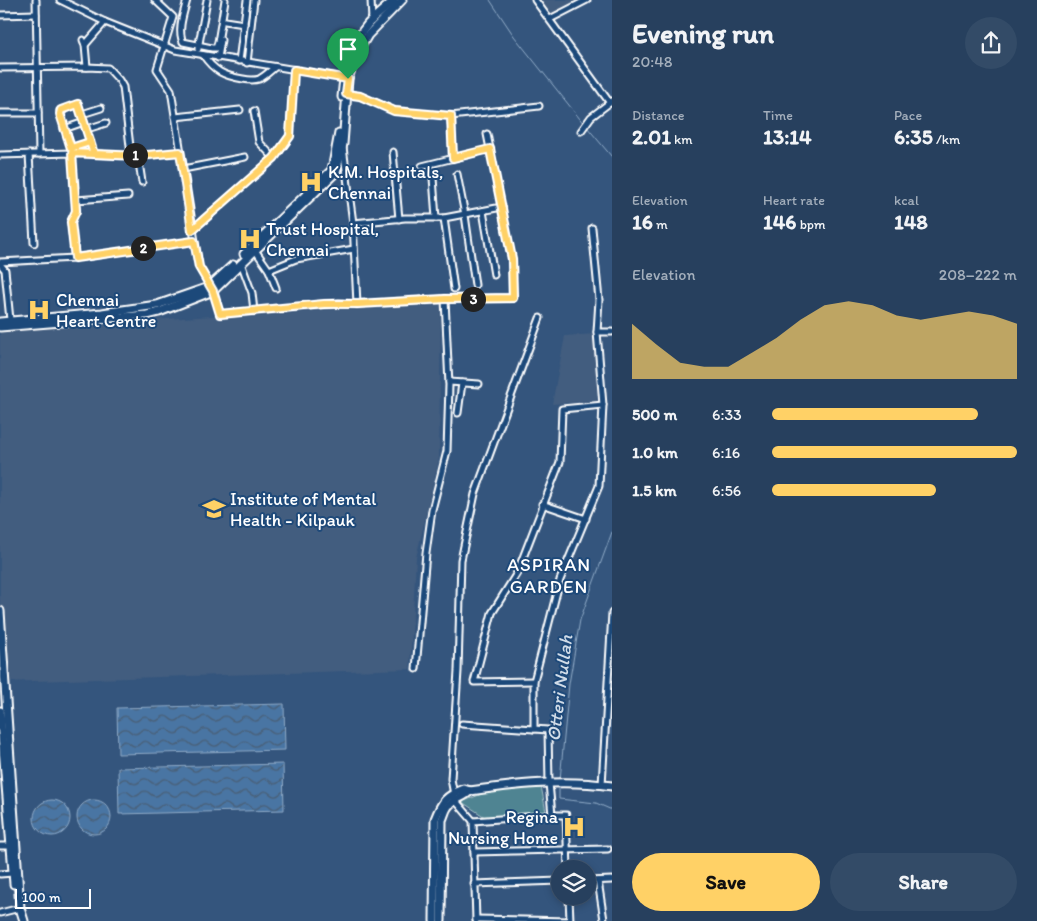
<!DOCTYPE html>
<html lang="en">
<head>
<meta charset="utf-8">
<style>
  :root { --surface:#27405e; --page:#334b67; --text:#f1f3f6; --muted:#a4afbc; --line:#435973; --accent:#ffd166 }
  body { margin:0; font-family:Itim,sans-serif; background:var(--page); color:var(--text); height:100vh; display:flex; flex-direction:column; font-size:19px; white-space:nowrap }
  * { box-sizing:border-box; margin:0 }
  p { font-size:16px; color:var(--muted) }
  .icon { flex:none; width:28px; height:28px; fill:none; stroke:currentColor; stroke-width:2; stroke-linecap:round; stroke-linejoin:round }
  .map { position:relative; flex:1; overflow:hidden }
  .details { display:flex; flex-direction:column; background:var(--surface); width:425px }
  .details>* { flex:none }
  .buttons { position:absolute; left:551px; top:860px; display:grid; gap:10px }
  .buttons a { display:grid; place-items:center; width:45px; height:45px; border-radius:50%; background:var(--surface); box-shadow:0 2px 8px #0003,0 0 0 1px var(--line); font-size:25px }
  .scale { position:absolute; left:15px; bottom:12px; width:76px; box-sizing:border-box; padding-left:5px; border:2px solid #fff; border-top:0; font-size:14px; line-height:18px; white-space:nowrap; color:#fff; -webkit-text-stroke:4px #1f4a7a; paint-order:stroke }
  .pin { position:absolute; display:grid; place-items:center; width:42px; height:42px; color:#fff; margin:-51px -21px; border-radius:50% 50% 50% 0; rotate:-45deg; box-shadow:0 0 5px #0007 }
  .pin .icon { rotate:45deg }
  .km { position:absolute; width:25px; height:25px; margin:-12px; border-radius:50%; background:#222; color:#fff; font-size:14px; line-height:25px; text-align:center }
  .round { display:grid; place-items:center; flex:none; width:52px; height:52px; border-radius:26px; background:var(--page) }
  .headline { display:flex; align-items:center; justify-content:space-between; height:85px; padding:0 20px }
  h1 { font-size:28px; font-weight:800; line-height:38px }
  .figures { display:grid; grid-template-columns:repeat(3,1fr); gap:8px; height:85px; padding:5px 20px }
  .figures div { display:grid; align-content:center }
  .figures b { font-size:21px; font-weight:800 }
  .figures small { font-size:14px; font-weight:400 }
  .figures p { font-size:14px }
  .chart { height:140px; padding:10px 20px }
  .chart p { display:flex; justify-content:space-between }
  .chart svg { width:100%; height:90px; margin-top:5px; fill:var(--accent); opacity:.7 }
  .button { display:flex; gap:10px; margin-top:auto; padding:10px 20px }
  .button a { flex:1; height:58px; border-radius:30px; background:var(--accent); color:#111; font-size:20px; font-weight:800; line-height:58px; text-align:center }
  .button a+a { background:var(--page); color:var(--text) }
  ul { padding:0 20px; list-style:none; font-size:16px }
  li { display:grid; grid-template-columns:80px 60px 1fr; align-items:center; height:38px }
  li i { height:12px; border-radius:6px; background:var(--accent) }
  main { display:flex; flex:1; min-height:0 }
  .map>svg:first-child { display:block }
</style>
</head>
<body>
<main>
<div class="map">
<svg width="612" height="921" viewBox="0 0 612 921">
  <defs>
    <pattern id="water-waves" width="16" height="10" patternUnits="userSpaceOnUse" patternTransform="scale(1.25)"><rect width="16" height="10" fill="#4874a3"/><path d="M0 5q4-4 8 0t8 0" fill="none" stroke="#4a5e73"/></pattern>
  </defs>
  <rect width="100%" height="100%" fill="#34557d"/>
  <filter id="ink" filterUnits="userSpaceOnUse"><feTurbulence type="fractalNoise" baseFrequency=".02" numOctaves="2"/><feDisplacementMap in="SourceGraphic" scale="10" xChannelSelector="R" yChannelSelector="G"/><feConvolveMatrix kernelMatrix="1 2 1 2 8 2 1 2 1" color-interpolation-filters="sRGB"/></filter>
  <g filter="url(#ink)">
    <g fill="#425d7f">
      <polygon points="538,0 582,0 551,16"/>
      <polygon points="441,301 439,459 416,558 410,669 3,682 0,617 0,330"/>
      <polygon points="596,334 597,401 552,404 565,336"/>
    </g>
    <polygon fill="#4f8492" stroke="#a7c2c8" points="541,786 546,812 485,817 462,802 484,793"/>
    <g fill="url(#water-waves)" stroke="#91acc8">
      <polygon points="284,704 285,750 118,754 117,708"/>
      <polygon points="283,764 284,810 119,814 118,768"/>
      <circle cx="94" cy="817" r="17"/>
      <circle cx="52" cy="818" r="18"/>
    </g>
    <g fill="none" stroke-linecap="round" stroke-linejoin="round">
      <g stroke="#91acc8" stroke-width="1">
        <polyline points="490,0 514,36 584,124"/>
        <polyline points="587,127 612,157"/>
        <polyline points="560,780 569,684 580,620 612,532"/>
        <polyline points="559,786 559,799 596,803 612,810"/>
      </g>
      <defs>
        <g id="street">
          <polyline points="36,0 39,154"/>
          <polyline points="60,0 105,22 175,50 345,78"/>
          <polyline points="155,0 173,17 157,69 171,90 199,267 213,291 220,314 339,303 357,304 445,299 513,298 512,259 487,134"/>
          <path d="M187,0C184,12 177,30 183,42L212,48H216L218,42L225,0"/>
          <polyline points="371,0 372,21"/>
          <polyline points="535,0 610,103"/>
          <polyline points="0,15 36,14"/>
          <polyline points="550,19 587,0"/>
          <polyline points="225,21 244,24"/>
          <polyline points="83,40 85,45 87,67"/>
          <polyline points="85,45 105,22"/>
          <polyline points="198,49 207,0"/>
          <path d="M203,55C214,71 224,76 243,79C248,80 253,81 259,79C264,77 270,71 275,67"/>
          <polyline points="218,58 221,40"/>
          <polyline points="239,61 247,0"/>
          <polyline points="247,63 254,0"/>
          <polyline points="0,68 87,67 108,68 119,80 123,87 131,155"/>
          <polyline points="346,94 360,96 395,111 451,116 539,106"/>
          <polyline points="254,111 259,142 274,158"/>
          <polyline points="0,113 38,113"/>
          <polyline points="82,114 101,108"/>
          <polyline points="451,116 453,158"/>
          <polyline points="175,117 240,110"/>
          <polyline points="64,129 84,122"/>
          <polyline points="87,129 106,123"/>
          <polyline points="581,131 591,117 612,101"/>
          <polyline points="90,142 71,148 60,111 78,104 94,154"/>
          <polyline points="343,147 353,223 357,304"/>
          <polyline points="393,152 399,219"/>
          <polyline points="72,153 76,211 71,222 75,258"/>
          <polyline points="29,154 34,243"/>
          <polyline points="0,155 72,153 138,156 180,152"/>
          <polyline points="138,156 142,182"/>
          <polyline points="422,166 490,149"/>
          <polyline points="183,169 245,157"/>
          <polyline points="457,174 465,215 475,285"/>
          <polyline points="433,178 436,218"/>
          <polyline points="76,200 128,196"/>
          <polyline points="483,211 494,275"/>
          <polyline points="444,218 454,289"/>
          <polyline points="353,223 405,218 444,218 502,207"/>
          <polyline points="192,230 274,158 290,136 294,70"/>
          <polyline points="255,250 269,270 276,288"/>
          <polyline points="0,262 75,258 194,241"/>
          <polyline points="241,263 252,293 254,311"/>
          <polyline points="0,264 5,270 10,320"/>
          <polyline points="269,270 296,259 354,249"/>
          <polyline points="597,332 612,332"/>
          <polyline points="449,382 479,384"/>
          <polyline points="458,413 462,383"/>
          <polyline points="542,504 586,519"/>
          <polyline points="416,669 426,553 432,510 447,451 449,385 445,299"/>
          <polyline points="534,681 474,682 492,613 517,573 560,462 562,409 603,405"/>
          <polyline points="462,724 548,730 549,783 552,815 566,815 568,869"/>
          <polyline points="534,729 534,681 560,580 599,486 603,405 597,332 599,300 592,228"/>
          <polyline points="602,785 612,613"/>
          <polyline points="473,821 552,815"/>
          <polyline points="0,846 10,846"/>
          <polyline points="474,852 608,849"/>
          <polyline points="0,874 13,873"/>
          <polyline points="588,881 612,880"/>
          <polyline points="598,881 604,920"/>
          <polyline points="474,884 560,881"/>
          <polyline points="569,896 570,921"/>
          <polyline points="0,913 20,908"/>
          <polyline points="476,919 570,921"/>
          <polyline points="476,921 473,821 455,800 451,779 458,671 461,560 475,494 540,318"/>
        </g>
        <g id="secondary">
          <path d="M342,97C344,71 351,44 368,24C376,15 386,8 394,0"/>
          <polyline points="244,254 332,170 339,133"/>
          <polyline points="0,322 102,313 157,305 209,287 233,265"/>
          <polyline points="0,327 147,315 159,312 213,291 336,172 343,144 348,79 356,55 368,35 402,0"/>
          <polyline points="0,611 20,908 24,921"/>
          <polyline points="0,711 14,884"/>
          <path d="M434,921L435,819C442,801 446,796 464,789L470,791C518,784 564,779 612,786"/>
          <path d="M441,921L442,820C444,816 445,811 447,808C452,799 464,798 470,791"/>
        </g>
      </defs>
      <use href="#street" stroke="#fff" stroke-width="9"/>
      <use href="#secondary" stroke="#fff" stroke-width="11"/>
      <use href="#street" stroke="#1f4a7a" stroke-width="5"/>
      <use href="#secondary" stroke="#1f4a7a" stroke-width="7"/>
    </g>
  </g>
  <g fill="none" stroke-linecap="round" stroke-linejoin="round" filter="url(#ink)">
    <defs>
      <polyline id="route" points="348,79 294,70 290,136 274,158 192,230 180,152 138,156 94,154 78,104 61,110 60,114 71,148 90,142 94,154 72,153 76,211 71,222 75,258 194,241 199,267 213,291 220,314 324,304 358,304 445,299 513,298 512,259 490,149 453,158 451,116 394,111 360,96 346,94 348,79"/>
    </defs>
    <use href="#route" stroke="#fff" stroke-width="10"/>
    <use href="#route" stroke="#ffd166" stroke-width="6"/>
  </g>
  <defs>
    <symbol id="hospital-bare" viewBox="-9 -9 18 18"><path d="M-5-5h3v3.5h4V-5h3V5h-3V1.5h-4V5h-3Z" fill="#ffd166" stroke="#1f4a7a" stroke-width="2.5" paint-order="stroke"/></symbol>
    <symbol id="university-bare" viewBox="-9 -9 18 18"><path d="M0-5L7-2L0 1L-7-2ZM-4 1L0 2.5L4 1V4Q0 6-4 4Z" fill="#ffd166" stroke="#1f4a7a" stroke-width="2.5" paint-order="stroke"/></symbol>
  </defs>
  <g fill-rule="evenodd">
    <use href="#hospital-bare" x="295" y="166" width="32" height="32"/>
    <use href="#hospital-bare" x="234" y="223" width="32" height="32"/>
    <use href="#hospital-bare" x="23" y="294" width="32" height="32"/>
    <use href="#university-bare" x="198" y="493" width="32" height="32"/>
    <use href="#hospital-bare" x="558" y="811" width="32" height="32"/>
  </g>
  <g text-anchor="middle" stroke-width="4" stroke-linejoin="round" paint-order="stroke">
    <g font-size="18" fill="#fff" stroke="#1f4a7a" text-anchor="start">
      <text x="328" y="178">K.M. Hospitals,<tspan x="328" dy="21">Chennai</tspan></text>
      <text x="266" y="235">Trust Hospital,<tspan x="266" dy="21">Chennai</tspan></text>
      <text x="56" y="306">Chennai<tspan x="56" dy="21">Heart Centre</tspan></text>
      <text x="230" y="505">Institute of Mental<tspan x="230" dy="21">Health - Kilpauk</tspan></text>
      <text x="558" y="823" text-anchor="end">Regina<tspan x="558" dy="21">Nursing Home</tspan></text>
    </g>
    <g font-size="19" letter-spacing="1" fill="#fff" stroke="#1f4a7a">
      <text x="549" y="571">ASPIRAN<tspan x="549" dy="22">GARDEN</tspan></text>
    </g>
    <g font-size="19" font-style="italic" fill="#d1dce8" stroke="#1f4a7a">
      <text transform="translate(559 688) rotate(-83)" y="7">Otteri Nullah</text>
    </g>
  </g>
</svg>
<div class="buttons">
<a><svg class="icon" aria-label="layers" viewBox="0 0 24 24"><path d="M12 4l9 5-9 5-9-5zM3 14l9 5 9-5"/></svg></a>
</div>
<div class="scale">100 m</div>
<div class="pin" style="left:348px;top:79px;background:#1e9e55"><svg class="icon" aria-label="arrive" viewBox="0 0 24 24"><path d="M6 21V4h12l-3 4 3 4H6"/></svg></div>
<b class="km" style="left:135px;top:155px">1</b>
<b class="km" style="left:143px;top:248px">2</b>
<b class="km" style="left:473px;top:299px">3</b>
</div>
<section class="details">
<div class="headline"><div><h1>Evening run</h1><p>20:48</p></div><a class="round"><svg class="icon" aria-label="share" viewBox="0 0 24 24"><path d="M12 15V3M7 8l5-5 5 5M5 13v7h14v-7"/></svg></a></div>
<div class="figures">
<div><p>Distance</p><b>2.01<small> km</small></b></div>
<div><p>Time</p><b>13:14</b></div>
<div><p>Pace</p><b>6:35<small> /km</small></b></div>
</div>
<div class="figures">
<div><p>Elevation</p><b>16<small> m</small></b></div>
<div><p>Heart rate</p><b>146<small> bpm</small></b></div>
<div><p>kcal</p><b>148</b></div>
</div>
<div class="chart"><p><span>Elevation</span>208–222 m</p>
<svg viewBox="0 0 160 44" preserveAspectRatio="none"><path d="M0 44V17L10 27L20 36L30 38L40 38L50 31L60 24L70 15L80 8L90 6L100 8L110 13L120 15L130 13L140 11L150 13L160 17V44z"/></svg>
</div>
<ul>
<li><b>500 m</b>6:33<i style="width:84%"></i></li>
<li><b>1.0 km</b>6:16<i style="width:100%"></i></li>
<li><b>1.5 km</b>6:56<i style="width:67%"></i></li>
</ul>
<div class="button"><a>Save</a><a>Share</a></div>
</section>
</main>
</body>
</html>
